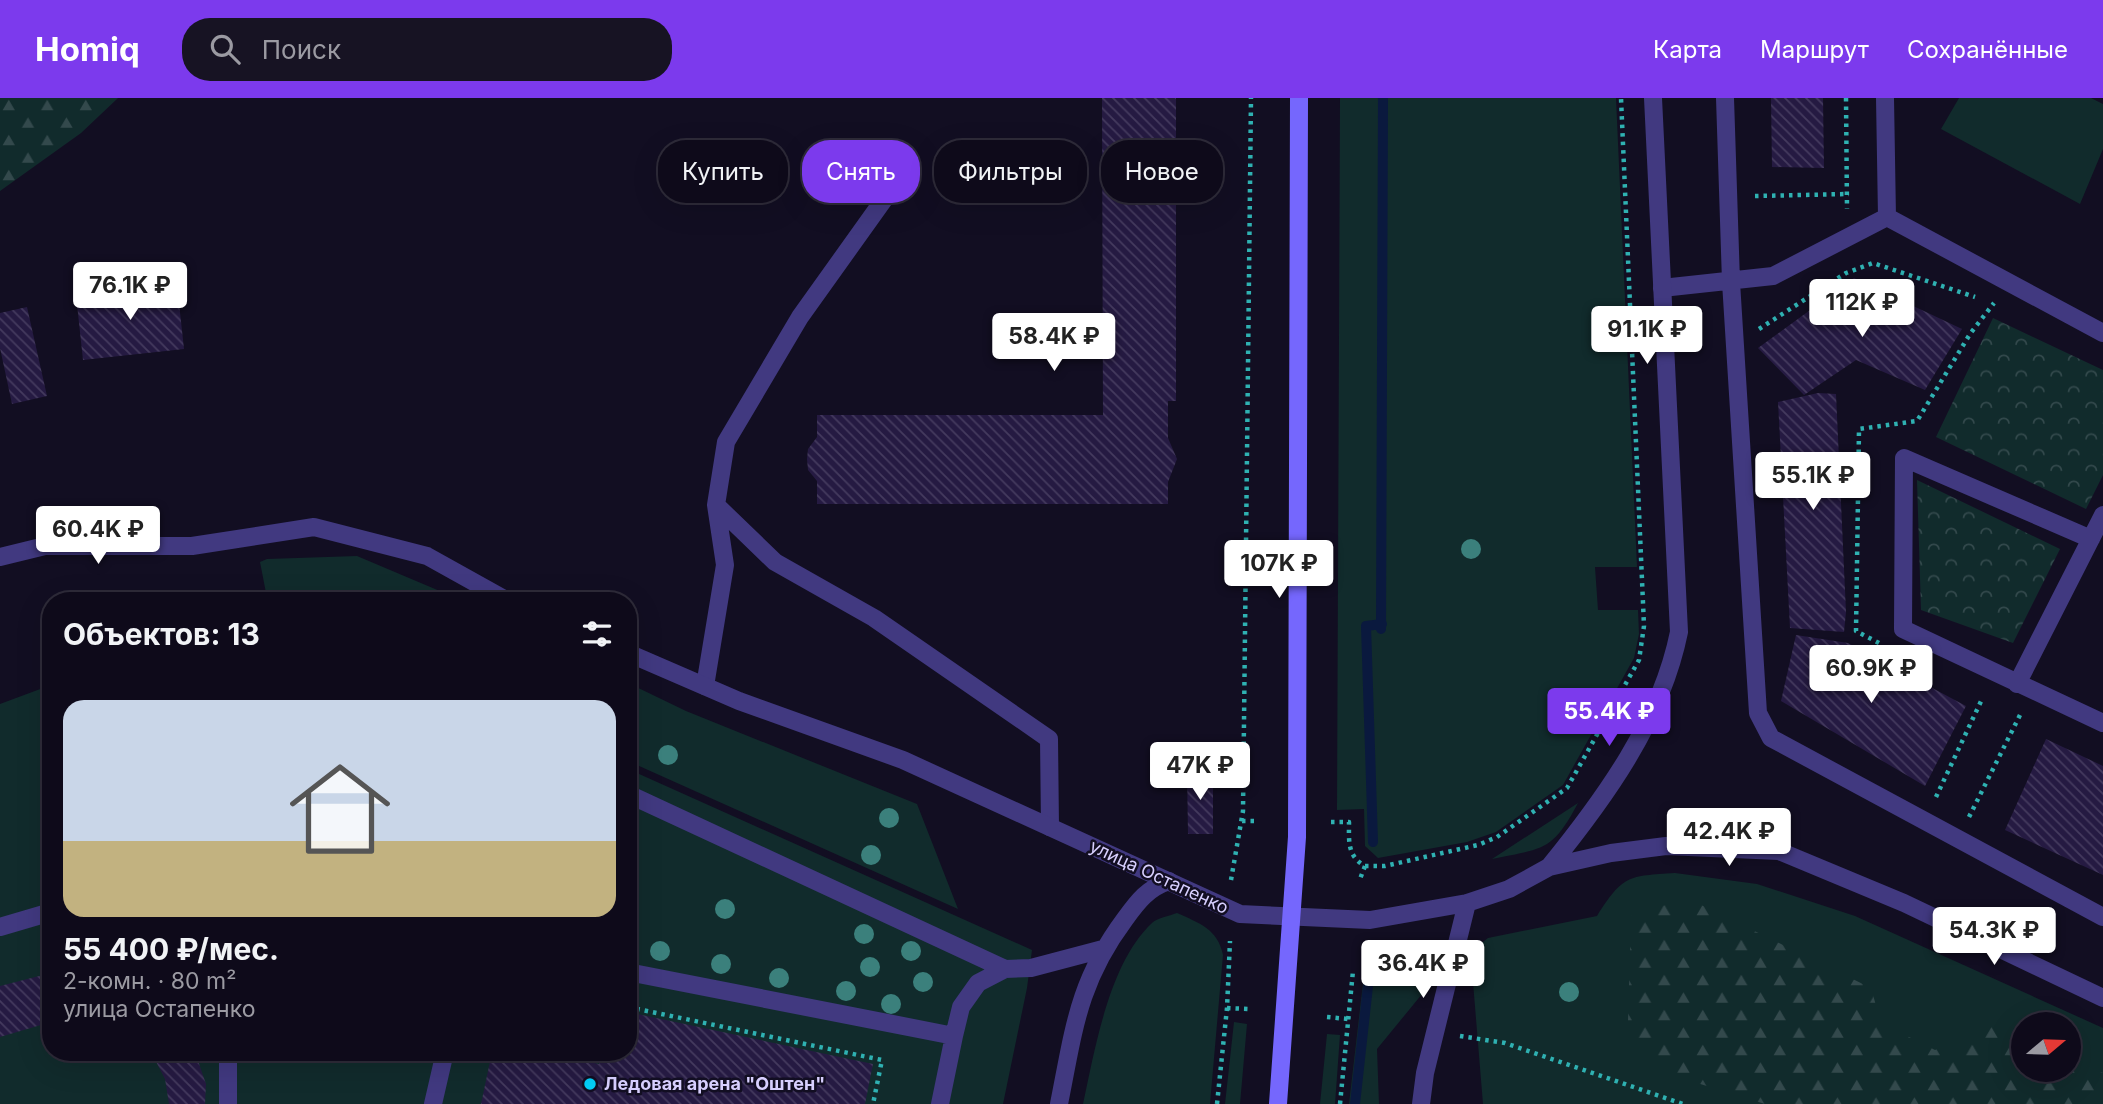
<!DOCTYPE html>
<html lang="ru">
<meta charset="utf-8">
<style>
:root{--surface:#0e0a1a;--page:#171323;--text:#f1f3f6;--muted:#9b9aa2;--line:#2e2b39;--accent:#7c3aed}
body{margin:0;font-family:Inter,sans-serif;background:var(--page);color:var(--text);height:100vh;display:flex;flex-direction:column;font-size:26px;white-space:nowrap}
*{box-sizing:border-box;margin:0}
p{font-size:23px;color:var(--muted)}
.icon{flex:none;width:38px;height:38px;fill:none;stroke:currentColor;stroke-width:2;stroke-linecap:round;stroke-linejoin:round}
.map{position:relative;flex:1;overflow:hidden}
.sheet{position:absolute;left:42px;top:494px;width:595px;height:469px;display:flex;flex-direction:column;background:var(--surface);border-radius:28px;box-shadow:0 7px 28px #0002,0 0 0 2px var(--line)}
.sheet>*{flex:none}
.banner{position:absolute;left:658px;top:42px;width:665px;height:63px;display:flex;gap:14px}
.needle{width:46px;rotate:71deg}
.tools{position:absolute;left:2011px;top:914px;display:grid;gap:14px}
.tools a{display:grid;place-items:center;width:70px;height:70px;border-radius:50%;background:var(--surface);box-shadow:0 7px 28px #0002,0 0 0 2px var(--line);font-size:35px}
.price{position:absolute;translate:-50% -60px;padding:0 16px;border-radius:7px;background:#fff;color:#222;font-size:23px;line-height:46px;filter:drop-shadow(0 2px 4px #0008)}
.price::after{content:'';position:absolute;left:50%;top:42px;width:21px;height:16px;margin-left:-10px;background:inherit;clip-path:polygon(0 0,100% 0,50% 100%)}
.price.on{background:var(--accent);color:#fff}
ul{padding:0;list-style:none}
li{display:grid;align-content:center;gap:14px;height:371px;padding:0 21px}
li span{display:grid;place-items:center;height:217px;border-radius:21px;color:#555}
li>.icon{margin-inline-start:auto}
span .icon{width:126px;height:126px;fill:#fffc;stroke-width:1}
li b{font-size:30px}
h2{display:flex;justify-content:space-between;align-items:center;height:84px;padding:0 21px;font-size:30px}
.pill{padding:0 24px;border-radius:28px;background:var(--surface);box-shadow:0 7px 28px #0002,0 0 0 2px var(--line);font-size:24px;line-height:63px}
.pill.on{background:var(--accent);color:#fff}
header{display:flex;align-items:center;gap:42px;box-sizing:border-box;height:98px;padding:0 35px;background:var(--accent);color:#fff}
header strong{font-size:33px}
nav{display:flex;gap:38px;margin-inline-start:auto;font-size:24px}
.search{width:490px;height:63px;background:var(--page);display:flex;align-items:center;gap:18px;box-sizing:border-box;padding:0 24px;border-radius:28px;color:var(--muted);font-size:26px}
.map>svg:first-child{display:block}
</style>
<header>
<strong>Homiq</strong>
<div class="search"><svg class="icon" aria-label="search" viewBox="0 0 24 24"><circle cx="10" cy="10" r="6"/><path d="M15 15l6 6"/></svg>Поиск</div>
<nav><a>Карта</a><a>Маршрут</a><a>Сохранённые</a></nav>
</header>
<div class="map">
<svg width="2103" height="1006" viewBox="0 0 2103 1006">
<defs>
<pattern id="forest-firs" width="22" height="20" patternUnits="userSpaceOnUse" patternTransform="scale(1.75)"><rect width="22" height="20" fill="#112b2c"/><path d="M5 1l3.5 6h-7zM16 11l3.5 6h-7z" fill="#33494c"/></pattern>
<pattern id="park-crowns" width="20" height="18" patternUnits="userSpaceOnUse" patternTransform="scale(1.75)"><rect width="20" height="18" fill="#112b2c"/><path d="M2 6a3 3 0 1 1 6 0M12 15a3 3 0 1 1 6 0" fill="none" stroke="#33494c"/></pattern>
<pattern id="building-back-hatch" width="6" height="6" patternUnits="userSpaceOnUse" patternTransform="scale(1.75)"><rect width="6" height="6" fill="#251a42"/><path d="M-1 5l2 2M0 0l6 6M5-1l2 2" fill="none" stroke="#443a5e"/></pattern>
</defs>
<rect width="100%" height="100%" fill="#120e22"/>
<!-- grass -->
<path fill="#112b2c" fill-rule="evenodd" d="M1340 0H1616L1637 469H1595L1598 512H1638L1639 536 1634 560 1563 687 1496 734 1467 744 1378 760 1365 748 1364 711 1337 712Z
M1959 0H2091L2103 6V51L2080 106 1941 31Z
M357 458 461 502 267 500 260 464 267 461Z
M628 585 686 613 917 706 958 811 628 663Z
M51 587V954H628V671L1032 852 1027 890 1003 1006H0V606Z
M1578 705C1552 754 1544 750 1492 761Z
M1675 775 1757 786 1855 818 2103 930V1006H1483L1472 872 1474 851 1488 840 1597 818C1623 777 1628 778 1675 775ZM2023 926H2068V971H2023Z
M1177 815C1199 825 1218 831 1223 857L1210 1006H1083C1095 951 1109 865 1152 825 1157 820 1169 818 1177 815Z
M1424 856 1435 865 1427 890 1377 951 1379 1006H1349L1365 868Z
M1234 924 1247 926 1240 1006H1225Z
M1327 936 1340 937 1335 1006H1320Z"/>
<!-- forest -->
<path fill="url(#forest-firs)" d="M0 0H118L81 35 0 93Z
M1687 800 1871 890 1881 925 1935 952 1995 927 2023 940V971H2068L2069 960 2103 975V1006H1765L1655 972 1628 924 1631 818Z"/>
<!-- park -->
<path fill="url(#park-crowns)" d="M1993 220 2103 272V377L2086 411 1936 339Z
M1917 382 2060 451 2013 545 1921 512Z"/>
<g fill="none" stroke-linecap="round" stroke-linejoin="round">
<!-- stream -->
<path stroke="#0a193e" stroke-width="10" d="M1381 531 1383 0
M1373 744 1366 528 1382 526
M1355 1006 1368 888"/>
</g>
<!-- building -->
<path fill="url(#building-back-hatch)" d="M1102 0H1176V303H1168V340L1177 361 1168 384V406H817V383L808 372 807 361 808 351 817 339V317H1103Z
M1771 0H1823L1824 70 1772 69Z
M1854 180 1962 231 1925 292 1856 262 1804 297 1758 250Z
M177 187 184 251 83 262 76 197Z
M27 209 47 298 12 306 0 250V215Z
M1818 295 1836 296 1846 514 1844 534 1790 530 1778 304Z
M1796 537 1848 545 1966 608 1925 688 1781 603Z
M2046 641 2103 668V777L2005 732Z
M1187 672H1213V736H1188Z
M51 875V924L0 939V888Z
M628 914 873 966 865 1006H481L492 954H543L599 966 602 954H628Z
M151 954H195L206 986 205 1006H169L165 981Z"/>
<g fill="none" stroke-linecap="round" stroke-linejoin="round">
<!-- path -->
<path stroke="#2fb1b2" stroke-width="4.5" stroke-dasharray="3.5 5" stroke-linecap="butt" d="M1846 0 1847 111
M1755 98 1849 96
M1759 231 1846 175 1873 165 1975 199
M1879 545 1856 533 1859 331 1917 323 1970 236 1994 205
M1936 699 1983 599
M1969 719 2021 615
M1242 723H1257
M1331 724H1349C1349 743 1347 758 1365 768L1360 781
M1365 768H1385L1478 747 1497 739 1567 690 1639 562 1644 528 1621 0
M1231 782 1243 713 1251 0
M628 909 882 962 873 1006
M1227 910 1249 911
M1327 919 1348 921
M1460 938 1505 945 1683 1006
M595 956V954
M1217 1006 1227 910 1230 843
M1340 1006 1353 873"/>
<!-- lane -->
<path stroke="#413980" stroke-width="18" d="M1725 0 1731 184 1758 615 1771 640 2103 819
M1887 119 2103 235
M1662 190 1773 178 1887 119 1885 0
M716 407 775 464 874 520 1049 641 1050 729
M2091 441 1904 360 1903 531 2103 625
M2017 586 2103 417
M705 588 725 467 716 407 726 344 800 219 910 65
M628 696 1005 871
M0 829 51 814
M628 874 954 938 961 909 978 885 1005 871 1031 870 1103 851
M228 1006V954
M433 1006 445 954
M940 1006 954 938
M1059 1006C1074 931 1078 884 1125 821 1138 803 1148 790 1169 783"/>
<!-- street -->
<path stroke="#413980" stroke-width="18" d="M0 459 45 448H192L314 429 427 458 506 502
M628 555 739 603 903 662 1240 816 1370 822 1467 805 1509 791 1549 769 1611 755 1666 748 1779 753 1904 805 2103 900
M1549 769C1605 700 1661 623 1679 534L1653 0
M1421 1006 1425 975 1467 805"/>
<!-- secondary -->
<path stroke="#7567fd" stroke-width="18" d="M1278 1006 1297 739 1299 0"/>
</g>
<!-- trees -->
<g fill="#3b807c">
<circle cx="1471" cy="451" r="10"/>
<circle cx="668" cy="657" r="10"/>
<circle cx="889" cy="720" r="10"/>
<circle cx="871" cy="757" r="10"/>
<circle cx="725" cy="811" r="10"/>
<circle cx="864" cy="836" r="10"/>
<circle cx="660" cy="853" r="10"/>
<circle cx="911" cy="853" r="10"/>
<circle cx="721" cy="866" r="10"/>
<circle cx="870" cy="869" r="10"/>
<circle cx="779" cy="880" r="10"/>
<circle cx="923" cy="884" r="10"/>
<circle cx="846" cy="893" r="10"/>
<circle cx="1569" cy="894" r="10"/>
<circle cx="891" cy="906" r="10"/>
</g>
<!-- markers -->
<circle fill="#03cef7" stroke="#120e22" stroke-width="2.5" cx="590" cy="986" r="7"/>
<g text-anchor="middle" stroke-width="5" stroke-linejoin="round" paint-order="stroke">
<!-- street labels -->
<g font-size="18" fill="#d7cffe" stroke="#120e22">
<text transform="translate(1159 779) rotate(25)" y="6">улица Остапенко</text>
</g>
<!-- poi labels -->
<g font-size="18" font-weight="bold" fill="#d7cffe" stroke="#120e22" text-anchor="start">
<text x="604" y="992">Ледовая арена "Оштен"</text>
</g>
</g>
</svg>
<div class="tools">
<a><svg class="needle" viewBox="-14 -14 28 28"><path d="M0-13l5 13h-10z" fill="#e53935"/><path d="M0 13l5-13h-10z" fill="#9b9aa2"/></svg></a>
</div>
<b class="price" style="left:130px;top:224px">76.1K ₽</b>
<b class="price" style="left:1862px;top:241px">112K ₽</b>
<b class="price" style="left:1647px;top:268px">91.1K ₽</b>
<b class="price" style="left:1054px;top:275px">58.4K ₽</b>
<b class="price" style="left:1813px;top:414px">55.1K ₽</b>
<b class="price" style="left:98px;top:468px">60.4K ₽</b>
<b class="price" style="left:1279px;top:502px">107K ₽</b>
<b class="price" style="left:1871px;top:607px">60.9K ₽</b>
<b class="price on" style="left:1609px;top:650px">55.4K ₽</b>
<b class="price" style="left:1200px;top:704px">47K ₽</b>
<b class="price" style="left:1729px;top:770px">42.4K ₽</b>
<b class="price" style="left:1994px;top:869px">54.3K ₽</b>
<b class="price" style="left:1423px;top:902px">36.4K ₽</b>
<div class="banner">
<a class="pill">Купить</a>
<a class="pill on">Снять</a>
<a class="pill">Фильтры</a>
<a class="pill">Новое</a>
</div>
<section class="sheet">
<h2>Объектов: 13<svg class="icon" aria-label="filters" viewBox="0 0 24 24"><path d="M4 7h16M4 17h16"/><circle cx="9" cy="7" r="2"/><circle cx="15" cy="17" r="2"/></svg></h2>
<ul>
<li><span style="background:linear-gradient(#c9d6e8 65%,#c2b280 0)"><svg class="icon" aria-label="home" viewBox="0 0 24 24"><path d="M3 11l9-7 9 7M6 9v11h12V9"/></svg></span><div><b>55 400 ₽/мес.</b><p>2-комн. · 80 m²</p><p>улица Остапенко</p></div></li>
</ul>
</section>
</div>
